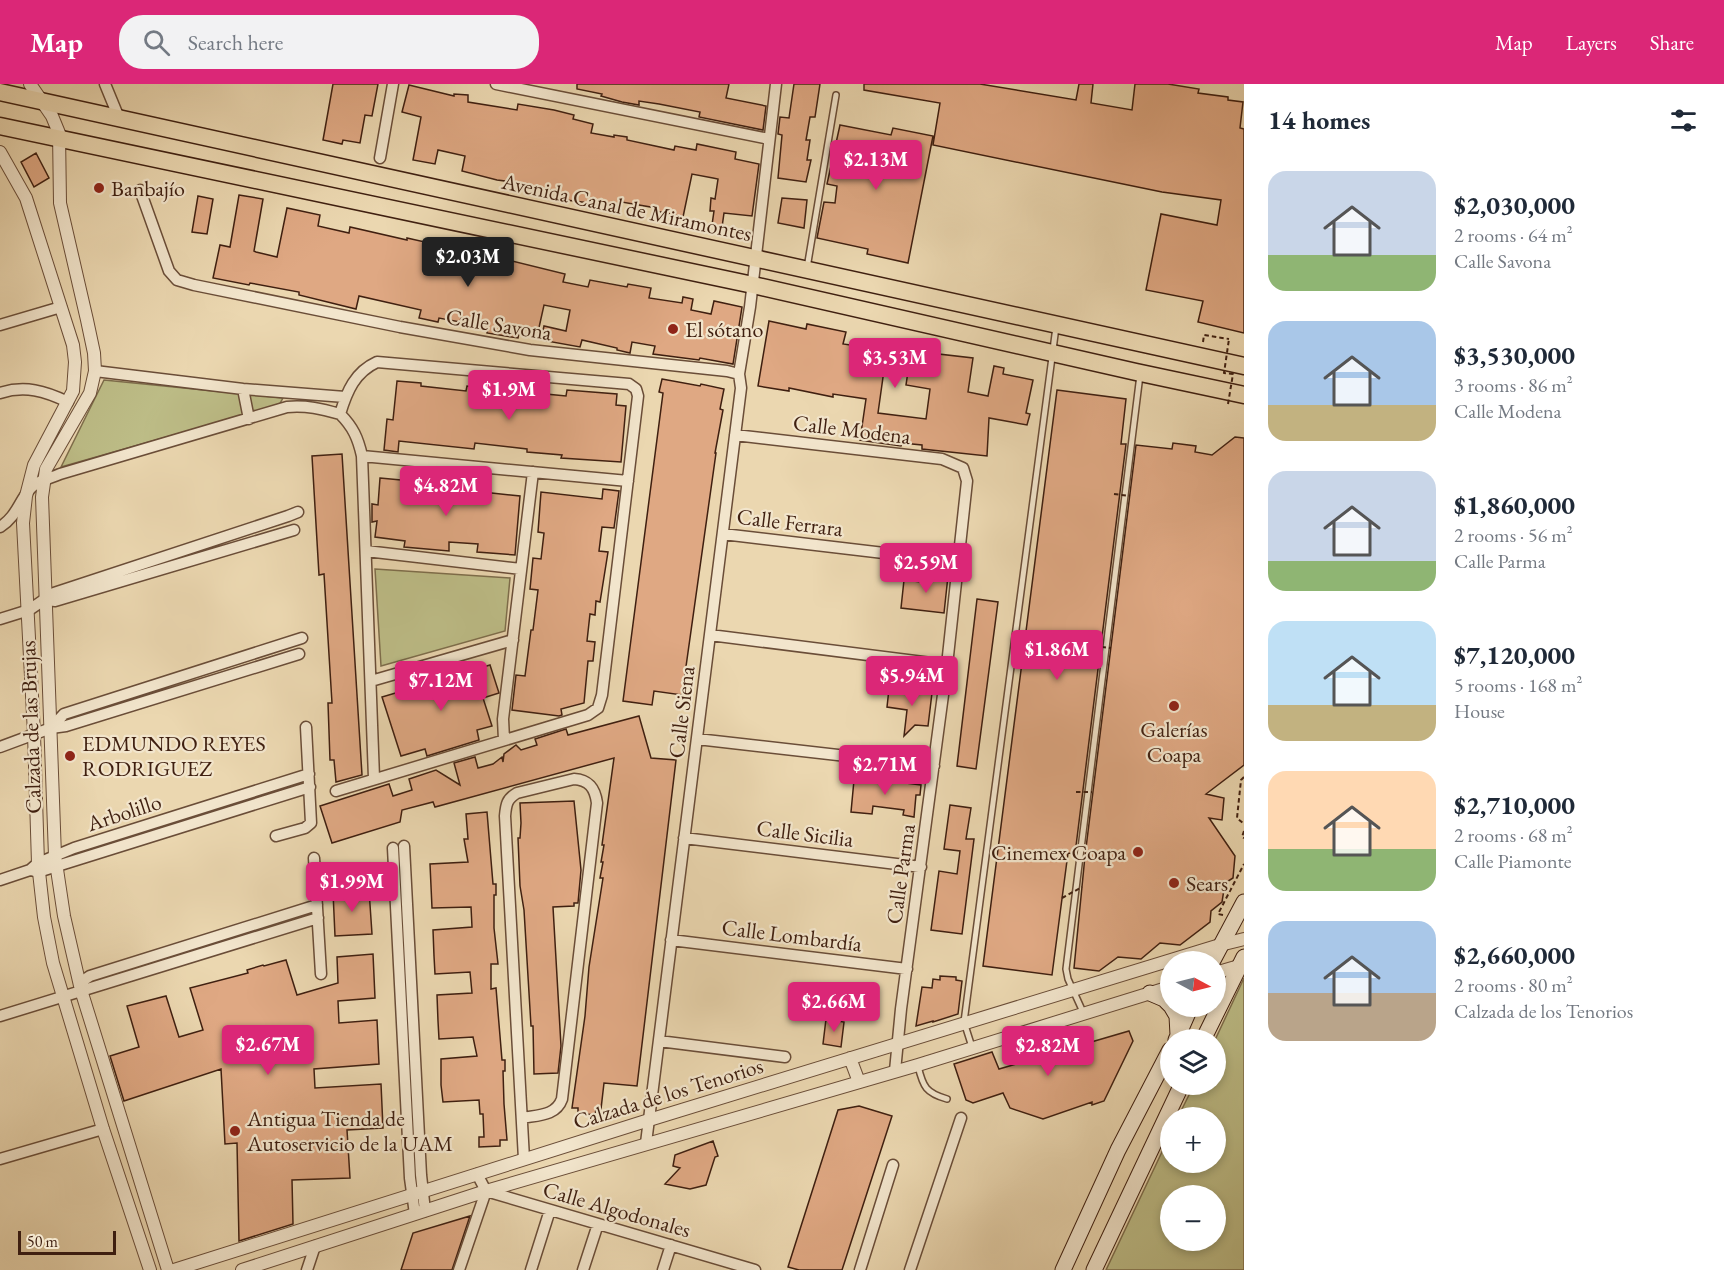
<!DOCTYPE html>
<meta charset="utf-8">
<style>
:root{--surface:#fff;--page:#f2f2f3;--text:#1f2937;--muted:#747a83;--accent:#db2777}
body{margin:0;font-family:"EB Garamond",serif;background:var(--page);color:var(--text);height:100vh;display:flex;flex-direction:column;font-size:22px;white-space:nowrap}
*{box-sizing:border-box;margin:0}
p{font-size:20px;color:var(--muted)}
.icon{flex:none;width:33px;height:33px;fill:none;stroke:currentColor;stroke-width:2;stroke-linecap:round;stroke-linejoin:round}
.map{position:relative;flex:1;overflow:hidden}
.drawer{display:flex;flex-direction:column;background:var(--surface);width:480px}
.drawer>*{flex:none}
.needle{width:39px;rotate:97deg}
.buttons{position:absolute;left:1160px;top:867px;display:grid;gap:12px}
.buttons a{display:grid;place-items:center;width:66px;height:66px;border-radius:50%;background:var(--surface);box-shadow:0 3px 9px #0003;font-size:30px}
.scale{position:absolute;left:18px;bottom:15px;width:98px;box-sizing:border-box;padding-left:6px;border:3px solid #3f1f10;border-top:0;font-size:16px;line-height:21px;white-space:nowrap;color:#3f1f10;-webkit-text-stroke:4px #f2e5cc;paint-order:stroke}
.price{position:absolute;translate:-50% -51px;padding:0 14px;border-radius:6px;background:var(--accent);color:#fff;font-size:20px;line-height:39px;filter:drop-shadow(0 2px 3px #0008)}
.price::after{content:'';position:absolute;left:50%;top:36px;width:18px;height:14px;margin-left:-9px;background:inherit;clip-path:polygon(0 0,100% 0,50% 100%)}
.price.selected{background:#222;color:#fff}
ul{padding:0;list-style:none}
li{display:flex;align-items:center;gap:18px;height:150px;padding:0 24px}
li span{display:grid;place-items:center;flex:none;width:168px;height:120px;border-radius:18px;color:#555}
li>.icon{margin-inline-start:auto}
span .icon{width:72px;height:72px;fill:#fffc;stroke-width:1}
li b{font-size:26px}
h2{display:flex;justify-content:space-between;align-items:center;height:72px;padding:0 24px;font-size:26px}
header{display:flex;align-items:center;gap:36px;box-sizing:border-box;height:84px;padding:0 30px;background:var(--accent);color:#fff}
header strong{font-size:28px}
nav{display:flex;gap:33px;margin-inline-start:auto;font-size:21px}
.search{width:420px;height:54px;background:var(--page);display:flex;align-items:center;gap:15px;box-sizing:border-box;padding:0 21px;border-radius:24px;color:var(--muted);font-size:22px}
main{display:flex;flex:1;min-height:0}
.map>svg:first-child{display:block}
</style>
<header>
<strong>Map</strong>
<div class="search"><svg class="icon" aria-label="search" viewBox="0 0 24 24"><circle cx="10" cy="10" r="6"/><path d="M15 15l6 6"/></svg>Search here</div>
<nav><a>Map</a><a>Layers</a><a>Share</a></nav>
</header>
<main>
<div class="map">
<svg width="1244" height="1186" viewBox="0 0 1244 1186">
<rect width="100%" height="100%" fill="#ebd7b0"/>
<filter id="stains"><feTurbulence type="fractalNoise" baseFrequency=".00333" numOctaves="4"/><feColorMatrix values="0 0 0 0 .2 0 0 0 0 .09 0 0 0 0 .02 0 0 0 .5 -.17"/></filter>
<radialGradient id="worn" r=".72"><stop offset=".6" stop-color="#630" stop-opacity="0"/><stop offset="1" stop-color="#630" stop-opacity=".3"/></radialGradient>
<!-- green -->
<path fill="#bdbd87" stroke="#7e6e4c" stroke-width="1.5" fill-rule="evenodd" d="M104 296 283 314 279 321 61 383Z
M375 485 510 494 505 547 381 582Z
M1244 894V1186H1106L1170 1051V1078H1215V1034L1178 1033 1194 1001 1215 1000V956ZM1170 1112H1215V1156H1170Z"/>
<!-- building -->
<path fill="#dfa883" stroke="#3f1f10" stroke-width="1.5" d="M333 0H378L372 32 365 31 360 59 343 56 342 60 323 56Z
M577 0H729L726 14 766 22 763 46 699 33 700 28 659 20 639 17V21L622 18 601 12 602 10 577 5Z
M794 0H820L815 33H810L806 56H810L807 76H811L806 98 778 94 782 51 778 50 780 33 789 34Z
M864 0H980L1076 16 1079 0H1093L1091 19 1132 26 1135 0H1168L1199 5 1198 9 1228 13V16L1243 18 1240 44 1244 45V249L1198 238 1203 217 1146 206 1161 130 1217 141 1221 116 1162 108 933 61 940 19 864 6Z
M409 1 454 12V10L468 11V18L517 26 518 20 554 26 574 31 573 35 593 40 591 49 614 53V51L627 53V56L674 66 675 62 696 66 697 60 736 68 735 75 759 80 752 132 724 129 722 143 712 141 714 127H710L711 114 715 115 718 95 713 94 692 90 683 133 656 127V124L622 118 621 121 598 118V120L558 115 560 107 536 104V107L521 104V99L497 96 462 87 465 72 438 66 435 80 413 76 421 33 402 28Z
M840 41 891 51 893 44 933 52 908 179 867 170 868 165 817 154 824 118 835 119 837 102 827 100Z
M36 69 49 94 34 103 21 78Z
M239 111 263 115 254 167 256 168 277 173 287 124 320 131 318 142 349 149 350 143 407 156V154L425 158V159L447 164 446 171 476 177 478 165 488 167 486 175 507 180 508 176 565 190 563 198 588 203 590 196 627 203 628 200 651 204 649 214 682 219 683 213 693 215 691 226 711 230 714 217 742 223 733 280 700 274 699 276 653 270 655 262 632 258 630 269 617 266V264L582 256 580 263 541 256 544 242 566 247 570 226 544 221 538 248 520 244 518 254 487 249 488 244 480 243 481 238 461 234 460 238 439 234 438 238 419 234 421 226 359 212 356 225 299 211V208L250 199 249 201 213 194 220 161 230 163Z
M198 112 213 115 207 150 192 148Z
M782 114 807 116 804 144 778 139Z
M769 237 806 245 807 240 846 248 843 260 877 265 874 284 884 286 878 329 926 335 930 305 906 301 911 268 927 270V265L940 267 939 270 973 274 968 308 988 312 994 282 1004 284 1003 290 1033 296 1026 329 1030 330 1027 341 989 334 987 372 922 365V361L902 359 901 362 860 356 866 315 833 310V313L789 304V307L758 302Z
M662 295 700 302 701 300 724 305 720 325 723 326 715 369H716L682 611 654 607 652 621 623 617 663 309 659 308Z
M397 297 421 299V302L466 307 467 302 533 309 534 300 547 301 546 310 566 312 567 306 617 310 616 321 626 322 621 378 561 374 562 371 527 368V365L475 359 474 365 399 357 398 368 384 366 387 335 393 336Z
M1057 306 1126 315 1121 360H1126L1075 770 1068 769 1052 891 983 882Z
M1235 353 1244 354V681L1206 710 1224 714 1222 736 1209 734 1235 772 1233 794 1225 799 1222 818 1211 827 1210 838 1180 861 1160 859 1141 875 1118 873 1099 887 1074 884 1085 772 1136 361 1172 365 1173 359 1196 362 1195 368 1212 371Z
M342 370 362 691 336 698 334 676H330L328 619H332L324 490 319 491 312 372Z
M380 394 464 402V406L520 412 515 471 477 468 478 460 449 458V467L404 463 405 457 375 453 377 437 372 438V420L378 421Z
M603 405 619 407 614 444 602 443 599 467 608 468 600 518 596 517 595 531 590 530 587 557 595 558 593 577H588L584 619 561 625 562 631 559 632 512 626 516 591 525 592 531 546H533L538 506 530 505 533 474 541 475 544 449 538 448 541 408 602 415Z
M922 489 948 492 944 529 901 524 904 496 921 498Z
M977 515 998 518 976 685 957 682Z
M490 581 499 609 483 614 492 642 477 646 479 656 427 672 425 665 401 672 382 613 399 608 396 599 411 594 414 604Z
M889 605 932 609 928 642 915 641 904 652 907 626 887 623Z
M639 632 651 674 676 676 637 1002 604 999 601 1025H596L595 1031 578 1029V1024H572L585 932 589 883 603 794H600L603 778H601L604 761H602L614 674 435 723 433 718 402 726 400 738 332 759 320 722 389 700 393 712 412 706 409 695 436 686 460 701 454 679 475 673 478 684 493 680 502 673 503 678 504 670 516 661 521 666 537 661 535 655 566 645 568 651Z
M875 695 921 701 920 711H916L914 733 903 731 904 726 873 722 872 730 851 728 854 696 874 698Z
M574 717 581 786 578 819H574V822L553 823 561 962 558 989 534 990 533 942H531L524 826 520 802 518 754H520L521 739 520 719Z
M950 721 971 724 966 755H974L962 850 931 846 939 787 957 790 960 767 944 765Z
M487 728 493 800H496V811H494V844L498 880H491V905L496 904 502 976H505V987H503L504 1020 507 1056H500V1062L479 1063V1053H484L483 1030H480L479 1016 443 1018 441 1001V975L477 972 473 953 439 955 438 937 437 911 472 909 470 888 435 890 434 872 433 846 472 843 471 823 432 824 430 780 468 778 464 755H468L466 730Z
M369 806 372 850 335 852 333 808Z
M373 870 375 914 338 917 339 939 377 936 379 980 314 985 315 1004 381 1000 383 1044 347 1046 350 1094 292 1096 293 1140 239 1157 237 1059 225 1060 221 985 124 1017 110 972 139 963 127 922 166 912 179 953 203 946 190 904 248 889 247 886 263 881 264 882 286 876 297 911 338 899 337 873Z
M940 892 956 893V896L962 897 958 930 933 938V937L916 942 922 903 932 904 933 895 940 896Z
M826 935 844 938 841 963 823 960Z
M1129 947 1133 957 1104 1017 1092 1021V1018L1043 1035 1010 1024 1003 1009 973 1019 966 1016 954 980 992 968 999 985Z
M859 1022 892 1032 842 1186H799L788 1183 838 1026Z
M713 1057 718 1072 715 1073 706 1101 690 1105 665 1100 680 1084 673 1082 675 1071Z
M470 1132 452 1186H401L413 1149Z"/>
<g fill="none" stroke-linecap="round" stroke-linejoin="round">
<defs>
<path id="service" d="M807 184 836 11
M1083 928 1068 895 1066 885 1140 291
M972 963 964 938 1056 243
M918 982C923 1003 926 1009 947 1015"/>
<path id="minor" d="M105 0 119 34
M496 0 769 55
M380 74 393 0
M140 106 169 187 177 196 194 201 400 243 530 266 727 287 739 290
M0 241 61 223
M95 287 243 305 345 313
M243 305 249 335
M0 309C25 301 45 307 68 318
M735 351 942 375 963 384 967 397 947 581 901 925 895 987
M362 372 628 397
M0 443C17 432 18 419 30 405 38 396 49 395 60 390L287 323C306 321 322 325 340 330
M723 450 960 478
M366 467 521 485
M46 516 55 517 294 446
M0 535 29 526 54 509 288 432 298 428
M710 551 947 581
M371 597 513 556
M51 644 64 630 302 554
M697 655 934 682
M504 656 503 635 533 388
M0 663 51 644 66 642 299 570
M336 707 588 631 598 624 602 611 638 312 636 305 629 300 377 278C355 288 347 307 340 330 353 343 358 354 362 372L374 694
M276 752 305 744 311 739 306 643
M684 754 921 783
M404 762 421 1091 425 1127
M393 764 410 1094 415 1130
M314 774 321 890
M31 786 38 788 310 703
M0 796 30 786 38 779 74 764 309 690
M671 856 907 885
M81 906 84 896 90 892 317 821
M0 932 318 834
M659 957 785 973
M522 1034C538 1031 556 1032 562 1015L597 719C595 704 589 696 574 695L517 709C507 715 506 720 505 732L524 1075
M646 1059 741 304 739 290 750 223 776 0
M0 1075 103 1045
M477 1090 486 1107 755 1186
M307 1186 315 1162
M459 1186 486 1107
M531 1186 550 1126
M583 1186 598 1140
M663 1186 671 1161
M860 1186 893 1081
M910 1186 961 1034"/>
<path id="tertiary" d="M30 0 52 32 59 49 60 119 87 236 94 269 95 287 90 309 46 385 42 413 55 772 64 832 81 906 168 1186
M0 68 26 114 73 261 75 278 73 307 34 381 26 412 23 439 34 650 38 779 44 833 53 879 103 1045 150 1186
M1215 889 1239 882
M850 974 859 998
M174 1186 649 1036 1220 861 1244 855
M242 1186 486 1107 918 981 1170 903"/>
<path id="secondary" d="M1212 878 1244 818
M1150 909 1164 915 1170 921
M1171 922 1177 932 1178 951
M1176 956 1191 922
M1203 956 1244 873
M1063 1186 1118 1066 1170 966
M1094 1186 1182 1000"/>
<path id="primary" d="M0 8 1244 282
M0 42 753 201 1136 288 1244 311"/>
</defs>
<!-- service casing -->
<use href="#service" stroke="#6a4d38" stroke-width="8"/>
<!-- minor casing -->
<use href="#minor" stroke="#6a4d38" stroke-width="13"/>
<!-- tertiary casing -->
<use href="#tertiary" stroke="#6a4d38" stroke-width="14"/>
<!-- secondary casing -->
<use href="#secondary" stroke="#3f1f10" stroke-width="17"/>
<!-- primary casing -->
<use href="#primary" stroke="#3f1f10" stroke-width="19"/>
<!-- path -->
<path stroke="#3f1f10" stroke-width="2" stroke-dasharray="4.5 3" stroke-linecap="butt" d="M1203 258 1204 251 1229 255
M1244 693 1241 696 1237 734 1244 740
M1244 747 1242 753 1244 754
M1223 831 1218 830 1244 780"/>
<!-- service -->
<use href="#service" stroke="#f2e5cc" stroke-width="5"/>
<!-- minor -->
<use href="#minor" stroke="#f2e5cc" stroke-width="10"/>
<!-- tertiary -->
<use href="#tertiary" stroke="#f2e5cc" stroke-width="12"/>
<!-- secondary -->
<use href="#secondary" stroke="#f2e5cc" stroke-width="15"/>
<!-- primary -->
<use href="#primary" stroke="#ebd7b0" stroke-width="16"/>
<!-- path-bridge -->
<path stroke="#3f1f10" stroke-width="2" stroke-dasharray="4.5 3" stroke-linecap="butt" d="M1228 320 1233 290 1224 289 1229 255
M1114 410 1130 412
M1094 562 1111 564
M1076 708H1092
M1062 814 1082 803"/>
</g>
<!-- markers -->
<g fill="#8f2418" stroke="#f2e5cc" stroke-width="2">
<circle cx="99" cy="104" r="6"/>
<circle cx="673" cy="245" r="6"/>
<circle cx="1174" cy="622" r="6"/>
<circle cx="70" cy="672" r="6"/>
<circle cx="1138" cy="768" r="6"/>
<circle cx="1174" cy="799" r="6"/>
<circle cx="235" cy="1047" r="6"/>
</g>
<g text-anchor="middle" stroke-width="4.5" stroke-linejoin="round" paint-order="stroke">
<!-- poi labels -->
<g font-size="22" fill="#3f1f10" stroke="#f2e5cc" text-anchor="start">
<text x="111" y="112">Banbajío</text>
<text x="685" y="253">El sótano</text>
<text x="1174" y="653" text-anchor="middle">Galerías<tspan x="1174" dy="25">Coapa</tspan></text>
<text x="82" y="667">EDMUNDO REYES<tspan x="82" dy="25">RODRIGUEZ</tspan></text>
<text x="1126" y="776" text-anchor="end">Cinemex Coapa</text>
<text x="1186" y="807">Sears</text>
<text x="247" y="1042">Antigua Tienda de<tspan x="247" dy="25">Autoservicio de la UAM</tspan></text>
</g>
<!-- street labels -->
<g font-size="22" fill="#3f1f10" stroke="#f2e5cc">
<text transform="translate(627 123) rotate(12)" y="8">Avenida Canal de Miramontes</text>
<text transform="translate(499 240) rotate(9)" y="8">Calle Savona</text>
<text transform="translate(852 345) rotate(7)" y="8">Calle Modena</text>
<text transform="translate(790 438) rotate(7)" y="8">Calle Ferrara</text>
<text transform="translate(681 628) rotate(-83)" y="8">Calle Siena</text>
<text transform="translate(30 643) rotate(-92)" y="8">Calzada de las Brujas</text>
<text transform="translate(124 728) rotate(-18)" y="8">Arbolillo</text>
<text transform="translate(805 749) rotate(7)" y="8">Calle Sicilia</text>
<text transform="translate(900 790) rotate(-82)" y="8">Calle Parma</text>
<text transform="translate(792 851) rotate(7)" y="8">Calle Lombardía</text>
<text transform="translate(668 1009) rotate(-17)" y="8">Calzada de los Tenorios</text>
<text transform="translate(617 1125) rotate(16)" y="8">Calle Algodonales</text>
</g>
</g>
<rect width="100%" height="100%" filter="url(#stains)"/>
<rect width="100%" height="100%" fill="url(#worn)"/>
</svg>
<div class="buttons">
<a><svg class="needle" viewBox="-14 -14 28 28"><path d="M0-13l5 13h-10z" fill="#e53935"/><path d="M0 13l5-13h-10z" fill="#747a83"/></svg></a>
<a><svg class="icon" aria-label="layers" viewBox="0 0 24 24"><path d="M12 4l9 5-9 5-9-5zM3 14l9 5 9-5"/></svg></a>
<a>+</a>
<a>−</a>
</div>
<div class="scale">50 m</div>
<b class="price" style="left:876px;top:107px">$2.13M</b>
<b class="price selected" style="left:468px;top:204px">$2.03M</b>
<b class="price" style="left:895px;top:305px">$3.53M</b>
<b class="price" style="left:509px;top:337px">$1.9M</b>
<b class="price" style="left:446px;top:433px">$4.82M</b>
<b class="price" style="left:926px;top:510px">$2.59M</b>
<b class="price" style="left:1057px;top:597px">$1.86M</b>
<b class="price" style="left:912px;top:623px">$5.94M</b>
<b class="price" style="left:441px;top:628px">$7.12M</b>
<b class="price" style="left:885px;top:712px">$2.71M</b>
<b class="price" style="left:352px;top:829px">$1.99M</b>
<b class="price" style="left:834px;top:949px">$2.66M</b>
<b class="price" style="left:268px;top:992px">$2.67M</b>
<b class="price" style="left:1048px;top:993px">$2.82M</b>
</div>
<section class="drawer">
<h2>14 homes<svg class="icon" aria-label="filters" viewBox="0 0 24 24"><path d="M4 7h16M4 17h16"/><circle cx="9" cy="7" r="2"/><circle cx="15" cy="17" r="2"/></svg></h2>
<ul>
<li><span style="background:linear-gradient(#c9d6e8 70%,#8fb573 0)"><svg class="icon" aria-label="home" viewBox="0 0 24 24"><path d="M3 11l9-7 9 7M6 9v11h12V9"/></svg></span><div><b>$2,030,000</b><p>2 rooms · 64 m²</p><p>Calle Savona</p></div></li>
<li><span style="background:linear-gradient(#a9c7e8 70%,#c2b280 0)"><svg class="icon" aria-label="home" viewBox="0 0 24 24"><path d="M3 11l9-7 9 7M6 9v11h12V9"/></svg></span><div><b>$3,530,000</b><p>3 rooms · 86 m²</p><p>Calle Modena</p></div></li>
<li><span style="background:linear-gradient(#c9d6e8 75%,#8fb573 0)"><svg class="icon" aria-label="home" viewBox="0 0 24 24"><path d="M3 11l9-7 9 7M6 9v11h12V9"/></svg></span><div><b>$1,860,000</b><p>2 rooms · 56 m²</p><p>Calle Parma</p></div></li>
<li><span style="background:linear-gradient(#bfe0f5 70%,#c2b280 0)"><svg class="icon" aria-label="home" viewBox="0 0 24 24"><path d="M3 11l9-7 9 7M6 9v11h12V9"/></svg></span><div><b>$7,120,000</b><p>5 rooms · 168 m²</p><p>House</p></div></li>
<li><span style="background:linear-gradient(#ffd9b3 65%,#8fb573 0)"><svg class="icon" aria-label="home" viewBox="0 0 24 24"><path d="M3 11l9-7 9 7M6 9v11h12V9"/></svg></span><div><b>$2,710,000</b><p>2 rooms · 68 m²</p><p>Calle Piamonte</p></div></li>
<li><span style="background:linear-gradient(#a9c7e8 60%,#b9a48a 0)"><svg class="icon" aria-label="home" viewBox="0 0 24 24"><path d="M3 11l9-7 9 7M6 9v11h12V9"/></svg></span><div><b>$2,660,000</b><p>2 rooms · 80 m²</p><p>Calzada de los Tenorios</p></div></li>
</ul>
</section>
</main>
